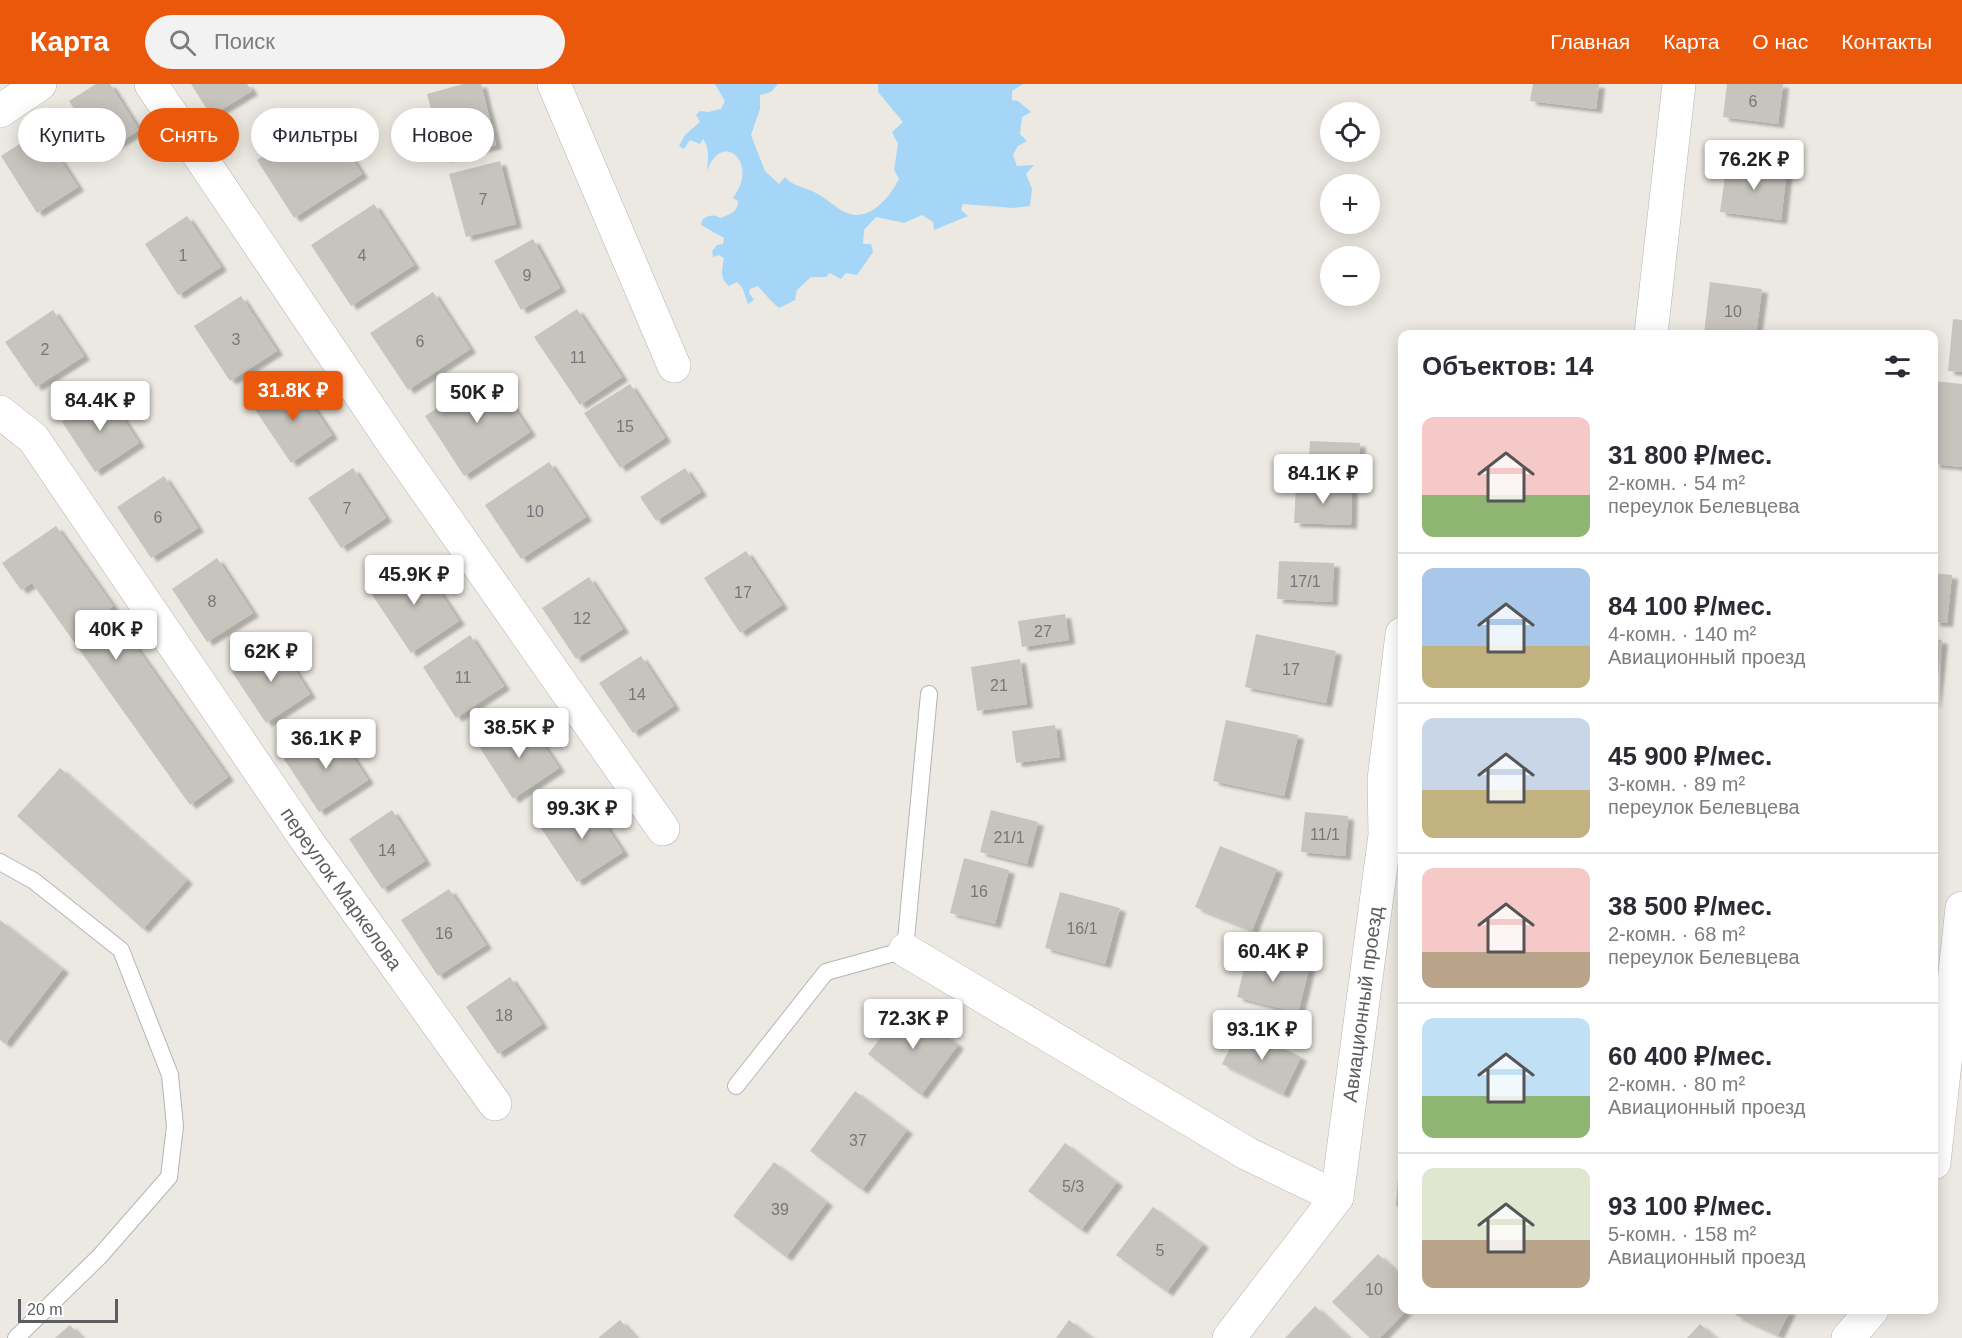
<!DOCTYPE html>
<html lang="ru">
<meta charset="utf-8">
<style>
:root{--surface:#fff;--page:#f2f2f3;--text:#2b2b33;--muted:#7c7c81;--line:#e1e1e2;--accent:#ea580c}
body{margin:0;font-family:Helvetica,sans-serif;background:var(--page);color:var(--text);height:100vh;display:flex;flex-direction:column;font-size:22px;white-space:nowrap}
*{box-sizing:border-box;margin:0}
p{font-size:20px;color:var(--muted)}
.icon{flex:none;width:33px;height:33px;fill:none;stroke:currentColor;stroke-width:2;stroke-linecap:round;stroke-linejoin:round}
.map{position:relative;flex:1;overflow:hidden}
.side{position:absolute;left:1398px;top:246px;width:540px;height:984px;display:flex;flex-direction:column;background:var(--surface);border-radius:12px;box-shadow:0 3px 15px #0003}
.side>*{flex:none}
.top-card{position:absolute;left:18px;top:24px;width:570px;height:54px;display:flex;gap:12px}
.controls{position:absolute;left:1320px;top:18px;display:grid;gap:12px}
.controls a{display:grid;place-items:center;width:60px;height:60px;border-radius:50%;background:var(--surface);box-shadow:0 3px 15px #0003;font-size:30px}
.scale{position:absolute;left:18px;bottom:15px;width:100px;box-sizing:border-box;padding-left:6px;border:3px solid #5a5e61;border-top:0;font-size:16px;line-height:21px;white-space:nowrap;color:#5a5e61;-webkit-text-stroke:4px #fff;paint-order:stroke}
.price{position:absolute;translate:-50% -51px;padding:0 14px;border-radius:6px;background:#fff;color:#222;font-size:20px;line-height:39px;filter:drop-shadow(0 2px 3px #0008)}
.price::after{content:'';position:absolute;left:50%;top:36px;width:18px;height:14px;margin-left:-9px;background:inherit;clip-path:polygon(0 0,100% 0,50% 100%)}
.price.current{background:var(--accent);color:#fff}
ul{padding:0;list-style:none}
li{display:flex;align-items:center;gap:18px;height:150px;padding:0 24px}
li+li{border-top:2px solid var(--line)}
li span{display:grid;place-items:center;flex:none;width:168px;height:120px;border-radius:12px;color:#555}
li>.icon{margin-inline-start:auto}
span .icon{width:72px;height:72px;fill:#fffc;stroke-width:1}
li b{font-size:26px}
h2{display:flex;justify-content:space-between;align-items:center;height:72px;padding:0 24px;font-size:26px}
.chip{padding:0 21px;border-radius:27px;background:var(--surface);box-shadow:0 3px 15px #0003;font-size:21px;line-height:54px}
.chip.current{background:var(--accent);color:#fff}
header{display:flex;align-items:center;gap:36px;box-sizing:border-box;height:84px;padding:0 30px;background:var(--accent);color:#fff}
header strong{font-size:28px}
nav{display:flex;gap:33px;margin-inline-start:auto;font-size:21px}
.search{width:420px;height:54px;background:var(--page);display:flex;align-items:center;gap:15px;box-sizing:border-box;padding:0 21px;border-radius:33px;color:var(--muted);font-size:22px}
.map>svg:first-child{display:block}
</style>
<header>
<strong>Карта</strong>
<div class="search"><svg class="icon" aria-label="search" viewBox="0 0 24 24"><circle cx="10" cy="10" r="6"/><path d="M15 15l6 6"/></svg>Поиск</div>
<nav><a>Главная</a><a>Карта</a><a>О нас</a><a>Контакты</a></nav>
</header>
<div class="map">
<svg width="1962" height="1254" viewBox="0 0 1962 1254">
<defs>
<filter id="shadow"><feDropShadow dx="6" dy="4" stdDeviation="1.5" flood-color="#0004"/></filter>
</defs>
<rect width="100%" height="100%" fill="#ece9e2"/>
<!-- water -->
<path fill="#a6d6f7" d="M715 0H778L771 8 760 11V25L751 51 765 87 779 100 785 93C794 103 802 102 814 108 825 113 834 123 845 128 868 140 890 113 899 95L894 86 898 60 892 48 903 38 878 8V0H1023L1012 7V16L1018 17 1031 28 1022 33 1020 50 1027 57 1018 62 1013 71 1017 82 1034 81 1026 90 1032 105 1030 122 1013 124 963 120 961 126 968 132 934 146 933 138 922 131 904 139 876 133 864 146 863 160H871L873 168 857 191 846 189 841 195 830 189 826 193H811L797 206 795 216 779 224 771 217 758 202 750 205 749 209 754 216 748 220 742 203 737 198 729 202C719 193 722 186 724 174L719 171 713 173 712 167 717 161 723 160 724 154 701 141 702 136C709 131 713 130 721 134 730 130 738 128 738 117L733 114C760 79 722 45 707 87 708 75 710 64 703 55L700 60 690 56 684 65 679 62 685 51 700 38 696 31 700 27 708 28 721 25 725 17Z"/>
<!-- building -->
<path fill="#c7c4be" filter="url(#shadow)" d="M96 0H110L139 46 103 69 69 17Z
M191 0H247L252 7 211 32Z
M463 0H481L496 61 444 74 427 10Z
M1533 0H1599L1596 25 1530 17Z
M1727 0H1783L1778 40 1723 33Z
M325 32 362 90 294 134 257 76Z
M41 46 78 103 37 129 1 72Z
M500 77 516 140 466 153 449 90Z
M1727 78 1787 86 1781 136 1720 128Z
M374 120 414 181 351 222 311 161Z
M187 132 221 183 178 211 145 160Z
M533 155 560 204 521 226 494 177Z
M1710 198 1762 205 1756 250H1704Z
M433 208 470 265 408 306 370 249Z
M241 212 277 267 230 297 194 242Z
M577 225 622 293 580 321 534 253Z
M53 226 84 272 36 303 5 258Z
M1953 235 1962 236V288L1948 287Z
M491 289 530 348 464 392 425 332Z
M296 297 332 351 291 379 254 324Z
M1934 297 1962 300V383L1934 380Z
M630 300 665 354 620 384 584 329Z
M106 309 139 359 95 388 62 338Z
M1310 357 1360 359 1358 394 1308 392Z
M549 378 586 433 521 475 485 421Z
M353 384 386 434 341 464 308 414Z
M685 384 701 408 656 437 640 413Z
M164 392 198 444 151 474 117 423Z
M1296 401 1352 403 1351 441 1294 439Z
M56 442 113 522 109 525 228 693 190 721 32 499 21 506 2 479Z
M746 467 782 521 740 549 704 494Z
M217 474 253 529 207 558 172 505Z
M417 474 459 537 411 569 369 506Z
M1279 477 1334 479 1332 518 1277 515Z
M1934 489 1952 491 1947 539 1934 538Z
M589 493 623 545 576 575 542 524Z
M1065 530 1069 556 1022 563 1018 537Z
M1256 550 1336 567 1326 619 1245 603Z
M470 551 504 602 456 634 423 583Z
M1934 555 1942 556 1935 620H1934Z
M277 558 310 610 266 639 232 588Z
M641 572 674 622 633 649 599 599Z
M1020 575 1027 620 977 627 971 583Z
M526 635 559 684 513 715 480 664Z
M1226 636 1298 651 1284 712 1213 697Z
M1055 641 1060 673 1016 679 1012 647Z
M333 643 368 696 319 728 284 675Z
M60 684 187 796 143 845 17 732Z
M587 713 623 768 577 798 541 744Z
M392 726 425 777 382 805 349 755Z
M991 726 1038 738 1027 780 980 768Z
M1305 728 1348 732 1345 772 1301 768Z
M1220 762 1277 785 1252 846 1195 823Z
M964 774 1009 786 995 840 950 829Z
M449 805 486 861 438 892 401 836Z
M1060 808 1120 824 1105 880 1045 864Z
M0 836 63 885 5 960 0 956Z
M1248 869 1309 884 1298 929 1237 913Z
M510 893 542 940 498 970 466 923Z
M905 922 958 961 921 1011 868 970Z
M1240 944 1301 973 1283 1010 1222 980Z
M855 1007 907 1046 862 1106 810 1067Z
M1065 1059 1117 1098 1081 1146 1028 1107Z
M1400 1065 1402 1066V1123L1396 1122Z
M774 1078 827 1118 786 1173 733 1132Z
M1153 1123 1203 1160 1167 1208 1116 1171Z
M1378 1170 1402 1193V1226H1407L1380 1254H1370L1332 1218Z
M1315 1222 1349 1254H1285Z
M1738 1226H1790L1778 1251 1735 1231Z
M620 1236 636 1254H598Z
M1069 1236 1093 1254H1056Z
M1700 1240 1716 1254H1687Z
M70 1241 82 1254H55Z"/>
<g fill="none" stroke-linecap="round" stroke-linejoin="round">
<defs>
<path id="service" d="M0 778 34 797 121 866 170 991 175 1042 169 1093 100 1172 16 1254
M736 1002 826 888 905 866 929 610"/>
<g id="minor">
<path d="M151 0 393 359 663 745"/>
<path d="M554 0 674 282"/>
<path d="M0 27 40 0"/>
<path d="M1651 250 1679 0"/>
<path id="s1" d="M0 328 33 354 305 754 495 1020"/>
<path d="M905 866 1248 1070 1337 1113"/>
<path d="M1934 1079 1962 824"/>
<path id="s2" d="M1229 1254 1337 1113 1385 751 1384 696 1402 550"/>
<path d="M1848 1254 1872 1226"/>
</g>
</defs>
<!-- service casing -->
<use href="#service" stroke="#b2b4b8" stroke-width="18"/>
<!-- minor casing -->
<use href="#minor" stroke="#b2b4b8" stroke-width="34"/>
<!-- service -->
<use href="#service" stroke="#fff" stroke-width="16"/>
<!-- minor -->
<use href="#minor" stroke="#fff" stroke-width="33"/>
</g>
<g text-anchor="middle" stroke-width="6" stroke-linejoin="round" paint-order="stroke">
<!-- number labels -->
<g font-size="16" fill="#757878">
<text x="1753" y="23">6</text>
<text x="483" y="121">7</text>
<text x="183" y="177">1</text>
<text x="362" y="177">4</text>
<text x="527" y="197">9</text>
<text x="1733" y="233">10</text>
<text x="236" y="261">3</text>
<text x="420" y="263">6</text>
<text x="45" y="271">2</text>
<text x="578" y="279">11</text>
<text x="625" y="348">15</text>
<text x="347" y="430">7</text>
<text x="535" y="433">10</text>
<text x="158" y="439">6</text>
<text x="1305" y="503">17/1</text>
<text x="743" y="514">17</text>
<text x="212" y="523">8</text>
<text x="582" y="540">12</text>
<text x="1043" y="553">27</text>
<text x="1291" y="591">17</text>
<text x="463" y="599">11</text>
<text x="999" y="607">21</text>
<text x="637" y="616">14</text>
<text x="1325" y="756">11/1</text>
<text x="1009" y="759">21/1</text>
<text x="387" y="772">14</text>
<text x="979" y="813">16</text>
<text x="1082" y="850">16/1</text>
<text x="444" y="855">16</text>
<text x="504" y="937">18</text>
<text x="858" y="1062">37</text>
<text x="1073" y="1108">5/3</text>
<text x="780" y="1131">39</text>
<text x="1160" y="1172">5</text>
<text x="1374" y="1211">10</text>
</g>
<!-- street labels -->
<g font-size="20" fill="#5a5e61" stroke="#fff">
<text dy="7" stroke="none"><textPath href="#s1" startOffset="588">переулок Маркелова</textPath></text>
<text dy="7" stroke="none"><textPath href="#s2" startOffset="372">Авиационный проезд</textPath></text>
</g>
</g>
</svg>
<div class="controls">
<a><svg class="icon" aria-label="locate" viewBox="0 0 24 24"><circle cx="12" cy="12" r="6"/><path d="M12 2v4M12 18v4M2 12h4M18 12h4"/></svg></a>
<a>+</a>
<a>−</a>
</div>
<div class="scale">20 m</div>
<b class="price" style="left:1754px;top:107px">76.2K ₽</b>
<b class="price current" style="left:293px;top:338px">31.8K ₽</b>
<b class="price" style="left:477px;top:340px">50K ₽</b>
<b class="price" style="left:100px;top:348px">84.4K ₽</b>
<b class="price" style="left:1323px;top:421px">84.1K ₽</b>
<b class="price" style="left:414px;top:522px">45.9K ₽</b>
<b class="price" style="left:116px;top:577px">40K ₽</b>
<b class="price" style="left:271px;top:599px">62K ₽</b>
<b class="price" style="left:519px;top:675px">38.5K ₽</b>
<b class="price" style="left:326px;top:686px">36.1K ₽</b>
<b class="price" style="left:582px;top:756px">99.3K ₽</b>
<b class="price" style="left:1273px;top:899px">60.4K ₽</b>
<b class="price" style="left:913px;top:966px">72.3K ₽</b>
<b class="price" style="left:1262px;top:977px">93.1K ₽</b>
<div class="top-card">
<a class="chip">Купить</a>
<a class="chip current">Снять</a>
<a class="chip">Фильтры</a>
<a class="chip">Новое</a>
</div>
<section class="side">
<h2>Объектов: 14<svg class="icon" aria-label="filters" viewBox="0 0 24 24"><path d="M4 7h16M4 17h16"/><circle cx="9" cy="7" r="2"/><circle cx="15" cy="17" r="2"/></svg></h2>
<ul>
<li><span style="background:linear-gradient(#f6c9c9 65%,#8fb573 0)"><svg class="icon" aria-label="home" viewBox="0 0 24 24"><path d="M3 11l9-7 9 7M6 9v11h12V9"/></svg></span><div><b>31 800 ₽/мес.</b><p>2-комн. · 54 m²</p><p>переулок Белевцева</p></div></li>
<li><span style="background:linear-gradient(#a9c7e8 65%,#c2b280 0)"><svg class="icon" aria-label="home" viewBox="0 0 24 24"><path d="M3 11l9-7 9 7M6 9v11h12V9"/></svg></span><div><b>84 100 ₽/мес.</b><p>4-комн. · 140 m²</p><p>Авиационный проезд</p></div></li>
<li><span style="background:linear-gradient(#c9d6e8 60%,#c2b280 0)"><svg class="icon" aria-label="home" viewBox="0 0 24 24"><path d="M3 11l9-7 9 7M6 9v11h12V9"/></svg></span><div><b>45 900 ₽/мес.</b><p>3-комн. · 89 m²</p><p>переулок Белевцева</p></div></li>
<li><span style="background:linear-gradient(#f6c9c9 70%,#b9a48a 0)"><svg class="icon" aria-label="home" viewBox="0 0 24 24"><path d="M3 11l9-7 9 7M6 9v11h12V9"/></svg></span><div><b>38 500 ₽/мес.</b><p>2-комн. · 68 m²</p><p>переулок Белевцева</p></div></li>
<li><span style="background:linear-gradient(#bfe0f5 65%,#8fb573 0)"><svg class="icon" aria-label="home" viewBox="0 0 24 24"><path d="M3 11l9-7 9 7M6 9v11h12V9"/></svg></span><div><b>60 400 ₽/мес.</b><p>2-комн. · 80 m²</p><p>Авиационный проезд</p></div></li>
<li><span style="background:linear-gradient(#dfe7d0 60%,#b9a48a 0)"><svg class="icon" aria-label="home" viewBox="0 0 24 24"><path d="M3 11l9-7 9 7M6 9v11h12V9"/></svg></span><div><b>93 100 ₽/мес.</b><p>5-комн. · 158 m²</p><p>Авиационный проезд</p></div></li>
</ul>
</section>
</div>
